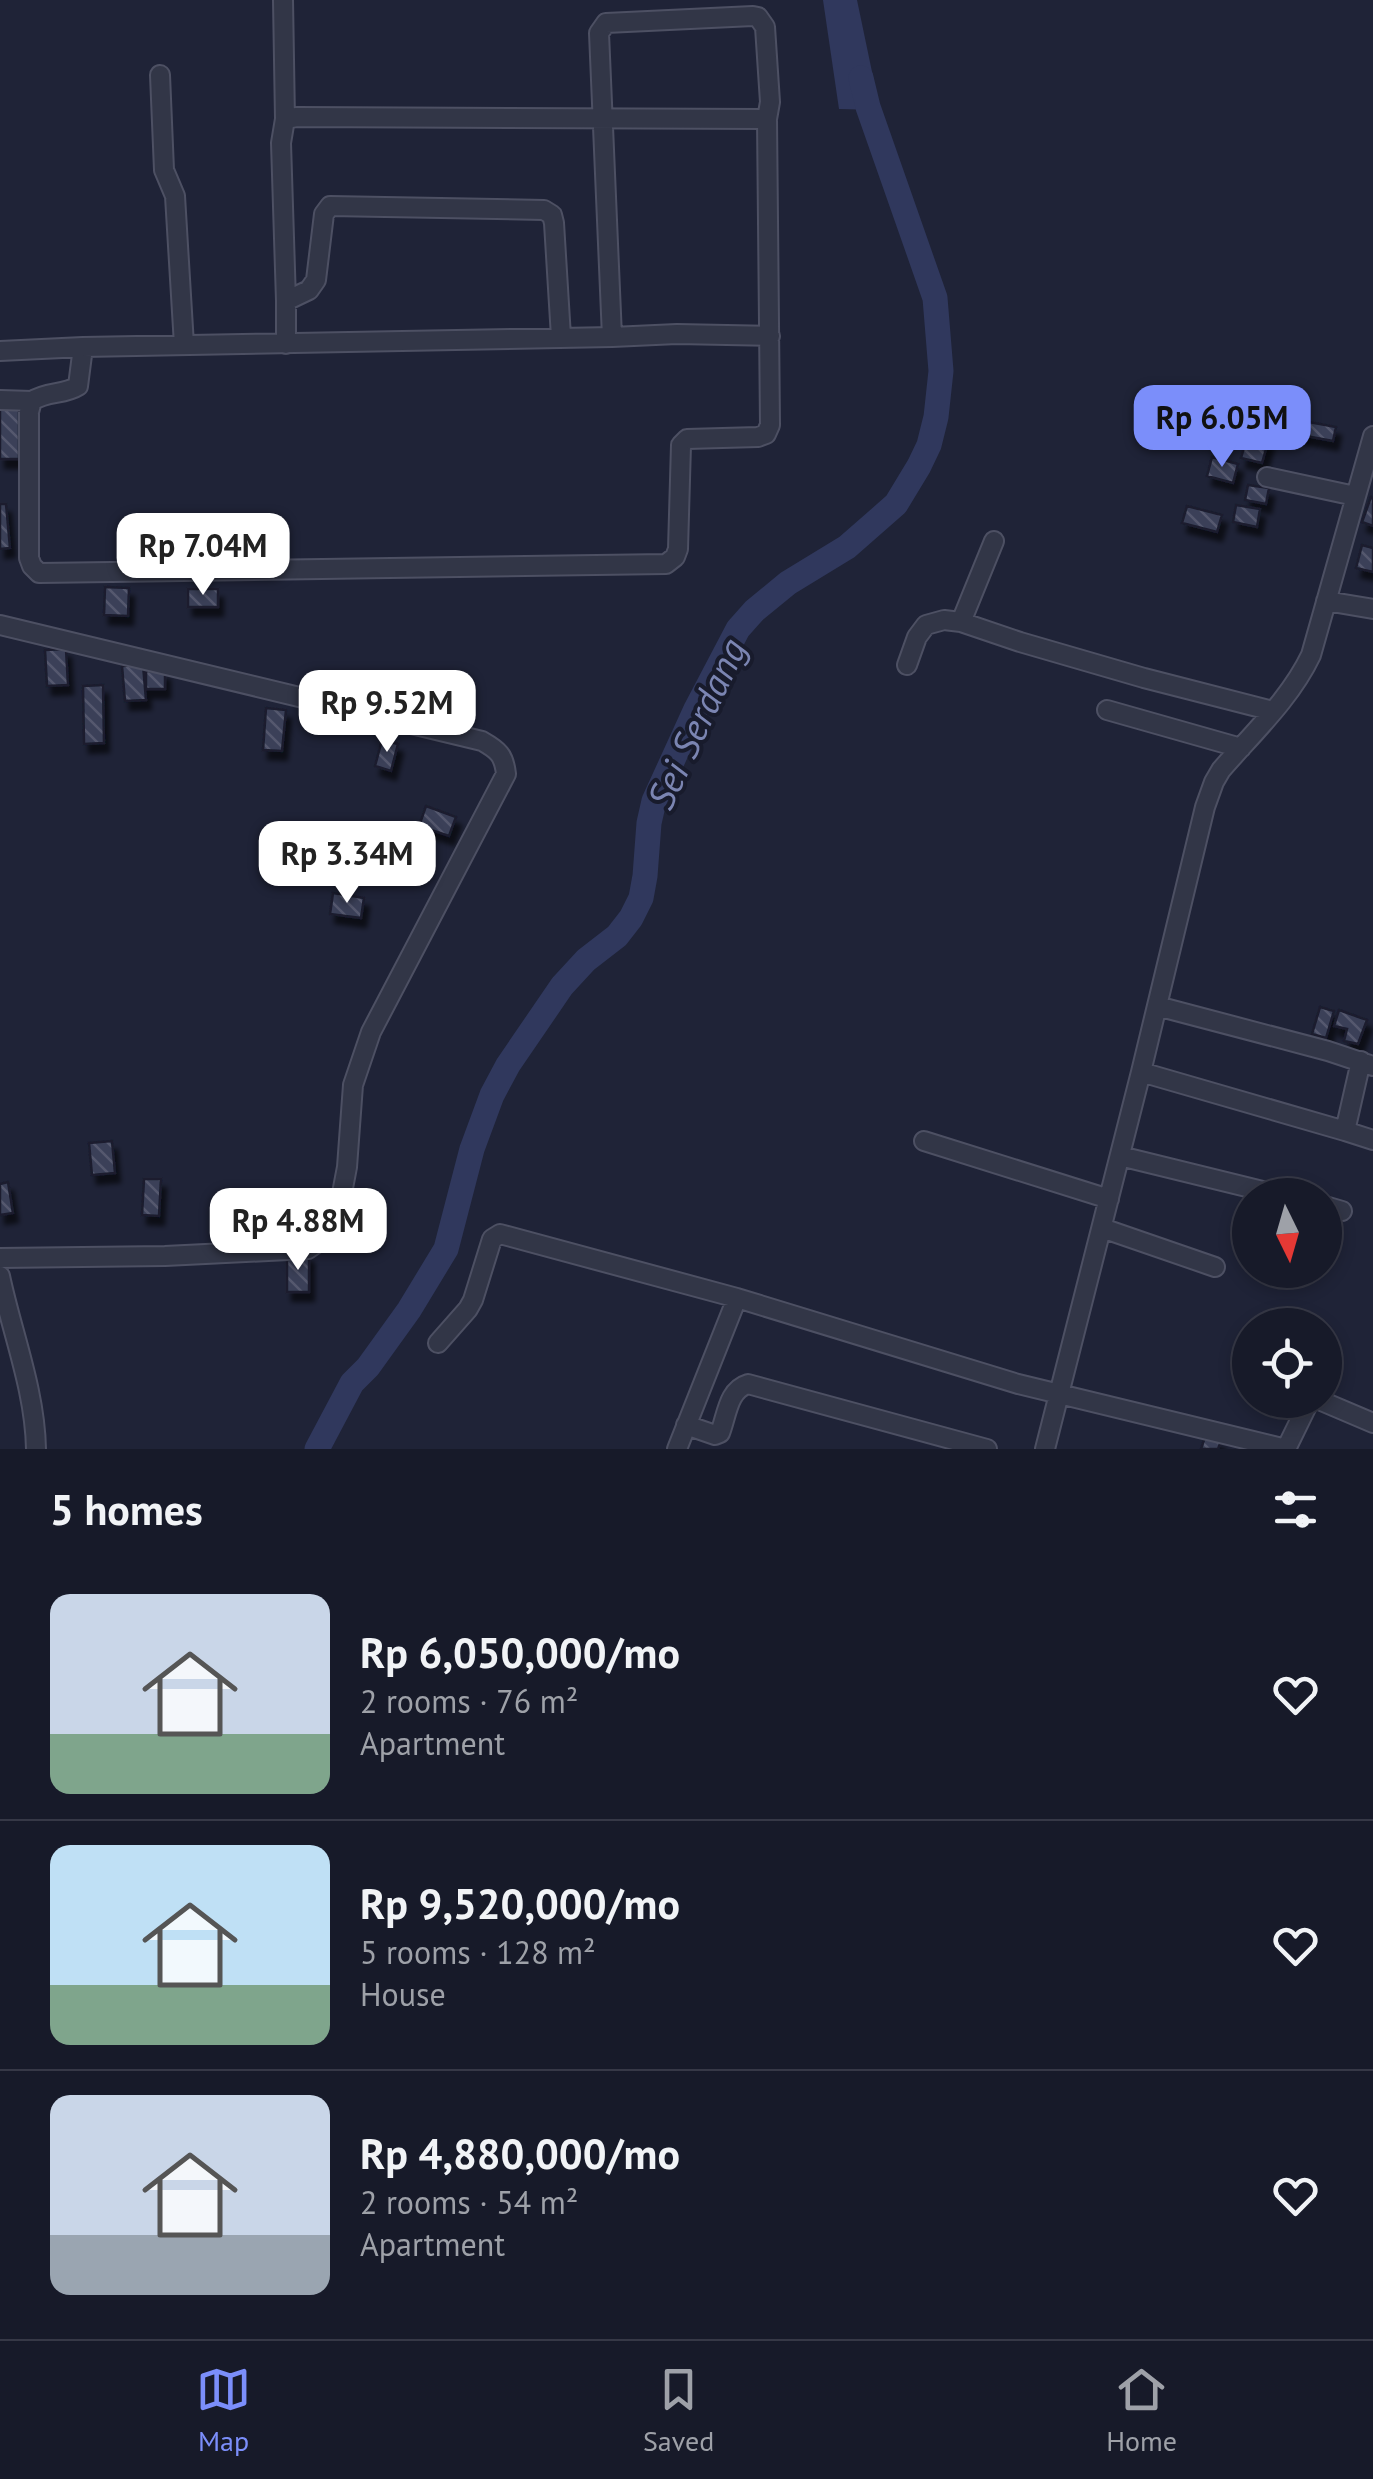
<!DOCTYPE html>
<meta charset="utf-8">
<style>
:root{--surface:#171a29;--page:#242735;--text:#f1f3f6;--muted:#9ea1a8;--line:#363846;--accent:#7b8efa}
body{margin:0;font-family:"PT Sans",sans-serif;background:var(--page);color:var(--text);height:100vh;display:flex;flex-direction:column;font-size:38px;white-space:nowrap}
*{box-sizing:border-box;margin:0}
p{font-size:32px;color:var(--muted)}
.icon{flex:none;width:55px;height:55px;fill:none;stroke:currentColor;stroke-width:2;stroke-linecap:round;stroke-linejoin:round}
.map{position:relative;height:1449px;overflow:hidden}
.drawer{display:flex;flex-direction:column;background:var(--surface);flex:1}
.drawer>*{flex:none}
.needle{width:65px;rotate:175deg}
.buttons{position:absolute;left:1232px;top:1178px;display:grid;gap:20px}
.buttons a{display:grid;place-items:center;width:110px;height:110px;border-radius:50%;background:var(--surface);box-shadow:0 5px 15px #0003,0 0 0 2px var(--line);font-size:50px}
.price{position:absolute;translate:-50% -85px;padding:0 22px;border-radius:20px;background:#fff;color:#222;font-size:32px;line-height:65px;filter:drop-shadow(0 2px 5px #0008)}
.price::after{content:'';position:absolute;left:50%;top:60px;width:30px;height:22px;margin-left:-15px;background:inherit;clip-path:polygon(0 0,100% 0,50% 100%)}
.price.on{background:var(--accent);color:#111}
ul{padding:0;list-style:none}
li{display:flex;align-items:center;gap:30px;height:250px;padding:0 50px}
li+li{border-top:2px solid var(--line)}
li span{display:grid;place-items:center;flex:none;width:280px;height:200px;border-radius:20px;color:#555}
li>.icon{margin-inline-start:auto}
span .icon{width:120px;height:120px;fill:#fffc;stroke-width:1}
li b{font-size:42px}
h2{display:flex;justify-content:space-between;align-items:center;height:120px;padding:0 50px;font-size:42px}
.menu{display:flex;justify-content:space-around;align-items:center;height:140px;border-top:2px solid var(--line);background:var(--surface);font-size:28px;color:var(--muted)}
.menu a{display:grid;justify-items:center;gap:5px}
.menu .on{color:var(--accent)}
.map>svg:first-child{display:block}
</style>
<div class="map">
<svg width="1373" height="1449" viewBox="0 0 1373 1449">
<defs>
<pattern id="building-back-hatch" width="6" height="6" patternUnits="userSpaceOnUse" patternTransform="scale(2.5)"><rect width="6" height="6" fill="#3b4058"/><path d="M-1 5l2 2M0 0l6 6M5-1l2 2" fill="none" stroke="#55596e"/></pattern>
<filter id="shadow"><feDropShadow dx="5" dy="9" stdDeviation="2.5" flood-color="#0009"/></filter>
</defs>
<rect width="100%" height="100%" fill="#1f2337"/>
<!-- water -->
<path fill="#30385d" d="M823 0H857L880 110 839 109Z"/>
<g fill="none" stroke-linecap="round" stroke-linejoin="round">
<!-- river -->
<path stroke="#30385d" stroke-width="25" d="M317 1449 352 1383 368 1367 409 1310 446 1249 472 1149 492 1095 508 1065 562 986 586 960 617 936 631 918 641 898 645 876 649 823 654 801 696 709 738 629 754 611 788 583 847 547 896 504 919 466 929 445 936 417 941 371 935 298 868 107 861 78"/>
</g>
<!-- building -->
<path fill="url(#building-back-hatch)" stroke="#1a1d2e" stroke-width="2.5" filter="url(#shadow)" d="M0 405H19V459H0Z
M1298 420 1336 427 1333 441 1295 434Z
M1249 430 1270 435 1262 463 1241 458Z
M1212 457 1238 464 1233 483 1207 476Z
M1248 485 1269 488 1266 504 1245 500Z
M1371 497 1373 498V526L1362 522Z
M0 504H6L10 548 0 549Z
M1236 505 1260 509 1257 527 1233 522Z
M1187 506 1222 515 1217 532 1182 523Z
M1362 545 1373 548V572L1356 568Z
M105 587 129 588 128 616 104 615Z
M188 589H218V607H188Z
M66 649 68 685 47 686 45 650Z
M143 665 146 700 125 701 122 666Z
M146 671H165V689H146Z
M103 685 104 743 84 744 83 686Z
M266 708 286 710 282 751 263 750Z
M382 740 398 744 391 771 375 766Z
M426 806 456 817 449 836 419 826Z
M333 893 364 898 361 918 330 914Z
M1320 1007 1334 1011 1326 1038 1312 1034Z
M1339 1010 1367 1020 1358 1044 1344 1041 1347 1029 1334 1026Z
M112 1141 115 1173 92 1175 89 1143Z
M144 1179H161L159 1216 142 1215Z
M8 1182 13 1213 0 1215V1184Z
M287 1253 309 1254V1292H287Z
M1205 1437 1221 1441 1218 1449H1201Z"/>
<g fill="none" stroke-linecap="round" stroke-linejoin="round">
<defs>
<path id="minor" d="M283 0 285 119
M160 75 164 170 175 196 184 345
M286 301 309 290 316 280 324 214 330 206 544 210 552 215 554 223 561 337
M286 344V301L281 143 285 119 297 117 767 119
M83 347 78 386C64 395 47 391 32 401L29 412V558L32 566 39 573 666 564 675 557 678 549 681 445 687 439 758 437 766 434 770 425 767 119 770 102 765 27 758 17 753 16 606 23 599 33 612 337
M0 351 83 347 612 337 677 334 770 336
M0 400 32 401
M1267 477 1355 496
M1326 601 1373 609
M961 622 994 541
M0 625 482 741C498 750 504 755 506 774L371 1032 353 1085 347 1167 336 1225 331 1233 308 1249 165 1256 0 1258
M907 665 917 637 926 625 944 620 961 622 1020 642 1144 678 1273 711
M1107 710 1241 748
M1157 1006 1328 1051 1373 1066
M1141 1072 1345 1131 1361 1061
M1345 1131 1373 1140
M924 1141 1109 1199
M1120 1156 1279 1195
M1325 1206 1342 1211
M1102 1228 1215 1267
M0 1276C12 1333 35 1390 36 1449
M438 1343 468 1309 473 1300 492 1239 500 1234 737 1298 1018 1384 1286 1449 1309 1402 1312 1400
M1319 1400 1373 1423
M686 1425 715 1435 720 1433C727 1415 728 1390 748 1384L987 1449
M677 1449 737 1298
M1045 1449 1141 1072 1205 807 1214 782 1221 770C1253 733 1290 699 1311 655L1373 436"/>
</defs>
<!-- minor casing -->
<use href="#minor" stroke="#4d5063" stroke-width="22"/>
<!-- minor -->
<use href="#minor" stroke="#323647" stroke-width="18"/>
</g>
<g text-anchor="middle" stroke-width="8" stroke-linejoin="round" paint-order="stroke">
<!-- water labels -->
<g font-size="38" font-style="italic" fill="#7b85b2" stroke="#181b2c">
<text transform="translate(697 724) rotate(-65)" y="13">Sei Serdang</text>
</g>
</g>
</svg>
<div class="buttons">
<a><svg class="needle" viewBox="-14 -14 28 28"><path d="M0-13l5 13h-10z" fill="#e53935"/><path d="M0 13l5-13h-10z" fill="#9ea1a8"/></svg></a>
<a><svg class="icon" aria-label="locate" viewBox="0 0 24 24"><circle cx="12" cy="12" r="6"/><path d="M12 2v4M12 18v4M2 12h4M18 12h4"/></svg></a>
</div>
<b class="price on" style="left:1222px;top:470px">Rp 6.05M</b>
<b class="price" style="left:203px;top:598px">Rp 7.04M</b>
<b class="price" style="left:387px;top:755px">Rp 9.52M</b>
<b class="price" style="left:347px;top:906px">Rp 3.34M</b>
<b class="price" style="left:298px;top:1273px">Rp 4.88M</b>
</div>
<section class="drawer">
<h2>5 homes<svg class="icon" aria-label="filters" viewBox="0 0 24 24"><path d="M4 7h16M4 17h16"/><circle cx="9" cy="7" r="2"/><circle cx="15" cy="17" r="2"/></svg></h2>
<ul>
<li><span style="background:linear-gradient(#c9d6e8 70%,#7fa58c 0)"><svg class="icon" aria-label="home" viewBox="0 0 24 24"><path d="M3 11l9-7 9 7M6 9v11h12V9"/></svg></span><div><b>Rp 6,050,000/mo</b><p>2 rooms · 76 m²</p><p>Apartment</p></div><svg class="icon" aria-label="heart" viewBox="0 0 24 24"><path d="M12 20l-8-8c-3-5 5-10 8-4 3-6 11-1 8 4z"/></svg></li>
<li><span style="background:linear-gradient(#bfe0f5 70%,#7fa58c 0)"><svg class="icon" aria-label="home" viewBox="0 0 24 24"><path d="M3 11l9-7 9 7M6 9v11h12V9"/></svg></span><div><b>Rp 9,520,000/mo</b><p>5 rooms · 128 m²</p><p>House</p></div><svg class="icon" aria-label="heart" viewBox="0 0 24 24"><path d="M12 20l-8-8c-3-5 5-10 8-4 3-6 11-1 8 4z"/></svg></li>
<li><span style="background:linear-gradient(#c9d6e8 70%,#9aa5b1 0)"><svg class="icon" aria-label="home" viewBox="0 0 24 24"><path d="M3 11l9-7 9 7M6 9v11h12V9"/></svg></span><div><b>Rp 4,880,000/mo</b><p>2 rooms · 54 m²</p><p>Apartment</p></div><svg class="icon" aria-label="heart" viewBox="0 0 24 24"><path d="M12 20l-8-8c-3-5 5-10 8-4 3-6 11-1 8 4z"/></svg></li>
</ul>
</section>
<nav class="menu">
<a class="on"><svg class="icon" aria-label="map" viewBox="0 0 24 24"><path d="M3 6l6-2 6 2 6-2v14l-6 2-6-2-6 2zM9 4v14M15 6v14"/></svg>Map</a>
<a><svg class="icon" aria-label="saved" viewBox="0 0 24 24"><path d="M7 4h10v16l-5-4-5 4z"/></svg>Saved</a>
<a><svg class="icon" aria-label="home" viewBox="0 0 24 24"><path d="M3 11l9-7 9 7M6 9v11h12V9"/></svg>Home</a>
</nav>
